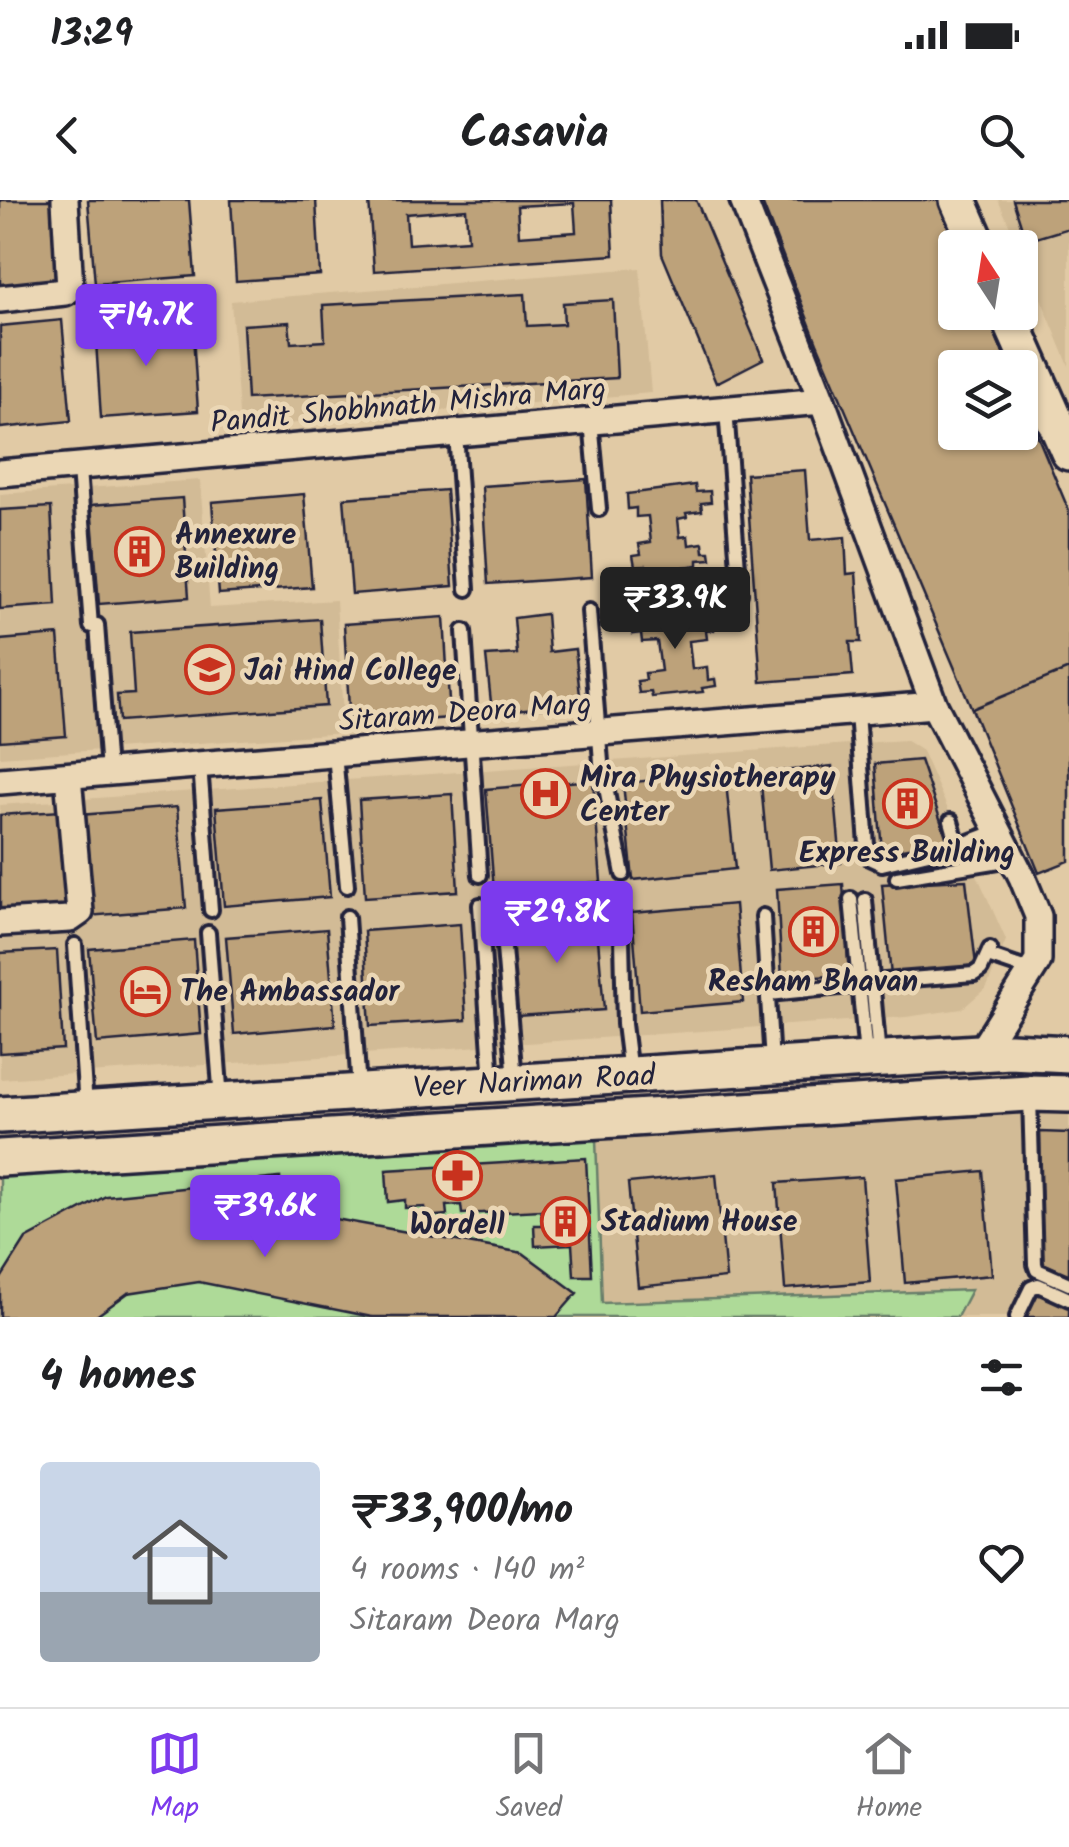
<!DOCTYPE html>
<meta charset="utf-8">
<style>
:root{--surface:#fff;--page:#f2f2f2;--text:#202124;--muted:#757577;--line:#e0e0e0;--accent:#7c3aed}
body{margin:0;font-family:Kalam,sans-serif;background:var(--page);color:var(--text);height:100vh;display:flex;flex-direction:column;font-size:38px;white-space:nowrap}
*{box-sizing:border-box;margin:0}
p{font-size:32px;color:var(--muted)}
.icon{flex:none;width:55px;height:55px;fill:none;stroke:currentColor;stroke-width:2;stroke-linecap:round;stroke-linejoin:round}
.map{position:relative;height:1117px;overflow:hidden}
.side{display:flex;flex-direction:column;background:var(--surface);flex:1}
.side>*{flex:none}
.needle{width:65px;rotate:348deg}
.tools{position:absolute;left:938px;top:30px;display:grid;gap:20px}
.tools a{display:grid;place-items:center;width:100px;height:100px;border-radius:10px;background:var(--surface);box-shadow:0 2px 8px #0004;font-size:50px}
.price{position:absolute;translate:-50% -85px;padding:0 22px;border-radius:10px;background:var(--accent);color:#fff;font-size:32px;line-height:65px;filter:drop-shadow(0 2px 5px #0008)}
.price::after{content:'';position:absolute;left:50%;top:60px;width:30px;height:22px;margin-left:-15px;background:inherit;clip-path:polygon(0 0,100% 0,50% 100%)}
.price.selected{background:#222;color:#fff}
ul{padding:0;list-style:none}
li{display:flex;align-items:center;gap:30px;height:250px;padding:0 40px}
li span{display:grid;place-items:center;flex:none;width:280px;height:200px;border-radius:10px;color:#555}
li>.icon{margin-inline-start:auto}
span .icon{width:120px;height:120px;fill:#fffc;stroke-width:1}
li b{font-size:42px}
h2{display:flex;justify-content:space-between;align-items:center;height:120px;padding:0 40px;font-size:42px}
.status{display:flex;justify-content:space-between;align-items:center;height:70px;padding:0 50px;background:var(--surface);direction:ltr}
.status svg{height:28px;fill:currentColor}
header{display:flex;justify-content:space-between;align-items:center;height:130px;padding:0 40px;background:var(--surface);font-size:45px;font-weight:700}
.dock{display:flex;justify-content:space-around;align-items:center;height:140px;border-top:2px solid var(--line);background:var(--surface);font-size:28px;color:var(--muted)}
.dock a{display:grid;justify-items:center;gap:5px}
.dock .selected{color:var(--accent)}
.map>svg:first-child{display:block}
</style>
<div class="status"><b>13:29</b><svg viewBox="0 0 49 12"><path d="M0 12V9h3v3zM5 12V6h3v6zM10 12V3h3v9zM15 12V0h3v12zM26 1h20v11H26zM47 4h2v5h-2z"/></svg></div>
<header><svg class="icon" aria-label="back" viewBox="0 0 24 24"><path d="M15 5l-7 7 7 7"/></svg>Casavia<svg class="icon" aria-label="search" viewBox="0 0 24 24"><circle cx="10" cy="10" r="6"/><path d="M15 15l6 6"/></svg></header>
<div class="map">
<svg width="1069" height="1117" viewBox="0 0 1069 1117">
<rect width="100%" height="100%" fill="#e1caa5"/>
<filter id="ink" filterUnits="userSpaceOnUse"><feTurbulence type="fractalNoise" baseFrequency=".01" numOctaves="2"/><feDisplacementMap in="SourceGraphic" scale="20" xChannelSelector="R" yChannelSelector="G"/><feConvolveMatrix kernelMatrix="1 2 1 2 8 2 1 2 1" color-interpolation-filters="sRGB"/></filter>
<g filter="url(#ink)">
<!-- built -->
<path fill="#d2bb96" d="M998 0H1069V166L1020 48Z
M640 68 651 193 240 228 231 101Z
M200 280 210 408 336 400 344 533 0 557V294Z
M905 540 922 551 1006 740 987 787 962 809 906 817 0 879V605Z
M1069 906V1117H957L970 1090 602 1103 596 939Z"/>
<!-- green -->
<path fill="#aeda98" stroke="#687e6a" stroke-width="2.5" d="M596 939 602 1103 971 1090 957 1117H0V965Z"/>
<!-- building -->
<path fill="#bda27a" stroke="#22223b" stroke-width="2.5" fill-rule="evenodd" d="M0 0H51L60 86 0 91Z
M88 0H189L195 76 95 84Z
M231 0H316L320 75 236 81Z
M369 0H611L614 55 374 71ZM574 3 576 32 519 36 517 6ZM466 9 468 40 408 44 406 14Z
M660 0H696L763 159 716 183 662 54Z
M761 0H939L959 48H955V112H986L1009 168H955V232H1020V194L1069 311V469L972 509 817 143Z
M1013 0H1069V28L1026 41Z
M525 94 527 126 564 124 563 103 613 100 617 178 247 199 243 125 289 122 291 143 325 141 323 105Z
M62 120 71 221 0 228V126Z
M192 120 198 211 101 218 95 126Z
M805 270 810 340 845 337 847 374 856 373 861 442H850L853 475 761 482 746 274Z
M586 279 592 377 488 384 482 286Z
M695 285 696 292 710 291 711 302 701 303 702 311 686 313 687 317 678 319 680 337 688 336 689 345 703 343 704 352H710L711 359 698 360V365L647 372 646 365 635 366 633 355 641 354 639 344 651 342 648 316 636 317V308L628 309 627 294Z
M446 290 453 386 352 394 344 298Z
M304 294 312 387 219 394 212 302Z
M182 298 189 397 99 404 91 305Z
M51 307 56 405 0 409V310Z
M701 409 702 418 713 417 714 430 706 431 707 439 689 441 692 469 707 467 708 480 715 479 716 486 702 488 703 492 652 497 651 492 639 493 637 481 646 480 645 473 661 471 657 441 642 442 641 433 633 434 632 422H644L643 415Z
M546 414 549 452 575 449 581 504 492 512 486 456 517 454 514 418Z
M444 417 450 518 350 525 344 424Z
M320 419 326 506 119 521 117 495 134 494 130 432Z
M58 435 66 536 0 541V440Z
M1069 469V661L1039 673 972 509Z
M920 560 948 642 882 652 875 564Z
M832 566 841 663 769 670 760 573Z
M725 573 735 669 633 680 623 583Z
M593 580 601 682 494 691 486 589Z
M452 594 458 691 365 697 359 600Z
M322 600 330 697 224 706 216 608Z
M177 607 186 708 88 716 80 615Z
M61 611 68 712 0 717V615Z
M966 680 976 765 891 776 882 684Z
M843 684 849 775 782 779 777 689Z
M735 704 743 802 640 811 632 713Z
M596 715 604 810 517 816 508 725Z
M460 724 466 820 370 826 364 731Z
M327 729 335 825 234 834 226 737Z
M194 740 201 834 97 843 89 749Z
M57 750 63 849 0 853V753Z
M1040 932 1069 933V1075L1042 1063Z
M586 958 592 1076H574L572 1044 535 1046 534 1025H542L541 1010 462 1014 461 1005 446 1006 447 1015 425 1017V1007L405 1008V1000L388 1002 386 970Z
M983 971 992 1075 905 1083 896 979Z
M716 974 726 1078 638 1087 628 983Z
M862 977 870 1082 785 1089 777 983Z
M280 978V1009L523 1053 577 1093 556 1117H372L199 1082 128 1093 95 1117H0V1080L26 1039 106 996Z
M1039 1090 1069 1103V1117H1026Z"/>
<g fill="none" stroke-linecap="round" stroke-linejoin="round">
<defs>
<path id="service" d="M726 209 740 394
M591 221 599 309
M456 233 467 389
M79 269 91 426 97 425 108 571
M589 411 601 562 623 674
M464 431 480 675
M857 513 867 645 871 659 882 664 958 646 997 631
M335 554 347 686
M200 565 211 710
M951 621 958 646
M897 678 1012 659
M621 696 624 824 630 873
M851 699 866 856
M865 700 879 857
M480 705 492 882
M501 712 515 880
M763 716 772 863
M347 717 359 889
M208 733 221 900
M75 745 86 907
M988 756 1032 771
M872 782 974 774 981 769 990 749
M769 794 860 785
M1030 898 1035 1064 1037 1070 1069 1084
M1017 1117 1031 1088 1038 1085 1069 1099"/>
<path id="minor" d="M743 0 822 201 934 505 1022 677 1038 716V761L980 853
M0 99 65 92 70 89 65 0
M0 273 822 201
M0 581 934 505
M0 723 70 719 80 712 68 576"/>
<path id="secondary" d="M958 0 979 48
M1007 112 1069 252
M0 915 1010 851 1069 854
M0 958 1029 893 1069 894"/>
</defs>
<!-- service casing -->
<use href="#service" stroke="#22223b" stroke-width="20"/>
<!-- minor casing -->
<use href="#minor" stroke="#22223b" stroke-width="32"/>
<!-- secondary casing -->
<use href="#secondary" stroke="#22223b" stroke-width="42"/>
<!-- service -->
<use href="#service" stroke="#ebd7b5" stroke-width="12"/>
<!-- minor -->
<use href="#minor" stroke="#ebd7b5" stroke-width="25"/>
<!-- secondary -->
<use href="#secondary" stroke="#ebd7b5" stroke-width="35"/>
</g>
</g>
<!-- icons -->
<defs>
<symbol id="building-ring" viewBox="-11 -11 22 22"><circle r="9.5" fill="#ebd7b5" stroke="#c8321e" stroke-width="1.5"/><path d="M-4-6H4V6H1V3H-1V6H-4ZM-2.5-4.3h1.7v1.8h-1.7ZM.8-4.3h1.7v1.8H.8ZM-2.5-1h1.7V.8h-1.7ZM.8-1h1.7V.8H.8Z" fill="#c8321e"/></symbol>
<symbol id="university-ring" viewBox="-11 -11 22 22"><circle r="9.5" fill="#ebd7b5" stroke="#c8321e" stroke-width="1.5"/><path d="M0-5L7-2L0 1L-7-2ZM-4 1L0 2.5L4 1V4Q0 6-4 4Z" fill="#c8321e"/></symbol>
<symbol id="hospital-ring" viewBox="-11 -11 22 22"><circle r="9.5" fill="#ebd7b5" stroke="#c8321e" stroke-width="1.5"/><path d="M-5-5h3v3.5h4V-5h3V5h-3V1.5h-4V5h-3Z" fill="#c8321e"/></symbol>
<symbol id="hotel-ring" viewBox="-11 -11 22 22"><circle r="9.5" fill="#ebd7b5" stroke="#c8321e" stroke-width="1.5"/><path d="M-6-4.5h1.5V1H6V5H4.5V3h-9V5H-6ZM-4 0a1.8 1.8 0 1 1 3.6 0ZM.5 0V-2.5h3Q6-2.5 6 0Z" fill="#c8321e"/></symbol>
<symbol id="pharmacy-ring" viewBox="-11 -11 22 22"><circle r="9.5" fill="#ebd7b5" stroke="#c8321e" stroke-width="1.5"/><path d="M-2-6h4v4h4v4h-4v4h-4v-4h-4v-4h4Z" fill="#c8321e"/></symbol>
</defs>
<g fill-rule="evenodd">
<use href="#building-ring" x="112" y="324" width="55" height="55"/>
<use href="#university-ring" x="182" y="442" width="55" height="55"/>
<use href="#hospital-ring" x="518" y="566" width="55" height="55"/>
<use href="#building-ring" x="880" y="576" width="55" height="55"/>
<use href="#building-ring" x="786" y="704" width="55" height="55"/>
<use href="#hotel-ring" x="118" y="764" width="55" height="55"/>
<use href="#pharmacy-ring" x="430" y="948" width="55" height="55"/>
<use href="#building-ring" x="538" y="994" width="55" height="55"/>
</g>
<g text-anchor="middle" stroke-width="9" stroke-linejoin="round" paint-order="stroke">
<!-- street labels -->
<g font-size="30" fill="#22223b" stroke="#ebd7b5">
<text transform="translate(408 205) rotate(-5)" y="10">Pandit Shobhnath Mishra Marg</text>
<text transform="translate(465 512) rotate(-4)" y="10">Sitaram Deora Marg</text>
<text transform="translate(534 881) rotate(-3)" y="10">Veer Nariman Road</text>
</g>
<!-- poi labels -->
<g font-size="30" font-weight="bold" fill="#22223b" stroke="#ebd7b5" text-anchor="start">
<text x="175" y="344">Annexure<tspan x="175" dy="34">Building</tspan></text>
<text x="244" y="480">Jai Hind College</text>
<text x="580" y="587">Mira Physiotherapy<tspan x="580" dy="34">Center</tspan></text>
<text x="907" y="662" text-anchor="middle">Express Building</text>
<text x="813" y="791" text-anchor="middle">Resham Bhavan</text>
<text x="180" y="801">The Ambassador</text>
<text x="601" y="1031">Stadium House</text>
<text x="457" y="1034" text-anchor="middle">Wordell</text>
</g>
</g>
</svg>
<div class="tools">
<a><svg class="needle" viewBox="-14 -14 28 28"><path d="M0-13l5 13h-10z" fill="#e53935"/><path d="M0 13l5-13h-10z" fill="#757577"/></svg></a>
<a><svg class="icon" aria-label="layers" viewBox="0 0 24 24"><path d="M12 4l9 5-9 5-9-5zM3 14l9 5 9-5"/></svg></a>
</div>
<b class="price" style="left:146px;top:169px">₹14.7K</b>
<b class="price selected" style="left:675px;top:452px">₹33.9K</b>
<b class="price" style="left:557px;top:766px">₹29.8K</b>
<b class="price" style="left:265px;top:1060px">₹39.6K</b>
</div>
<section class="side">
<h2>4 homes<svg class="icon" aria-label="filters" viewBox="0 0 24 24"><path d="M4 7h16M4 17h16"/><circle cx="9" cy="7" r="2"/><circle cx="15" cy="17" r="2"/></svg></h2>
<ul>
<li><span style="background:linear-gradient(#c9d6e8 65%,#9aa5b1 0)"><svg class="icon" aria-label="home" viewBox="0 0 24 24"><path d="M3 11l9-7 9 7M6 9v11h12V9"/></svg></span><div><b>₹33,900/mo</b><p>4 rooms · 140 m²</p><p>Sitaram Deora Marg</p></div><svg class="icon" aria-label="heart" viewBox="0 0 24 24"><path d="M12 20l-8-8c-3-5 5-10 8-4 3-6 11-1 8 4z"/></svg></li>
</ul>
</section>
<nav class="dock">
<a class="selected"><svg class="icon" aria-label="map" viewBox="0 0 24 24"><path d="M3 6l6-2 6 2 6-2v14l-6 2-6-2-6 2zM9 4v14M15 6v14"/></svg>Map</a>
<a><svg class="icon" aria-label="saved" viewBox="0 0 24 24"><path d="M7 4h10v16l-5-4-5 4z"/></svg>Saved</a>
<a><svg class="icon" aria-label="home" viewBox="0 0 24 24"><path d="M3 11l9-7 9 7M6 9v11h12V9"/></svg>Home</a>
</nav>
